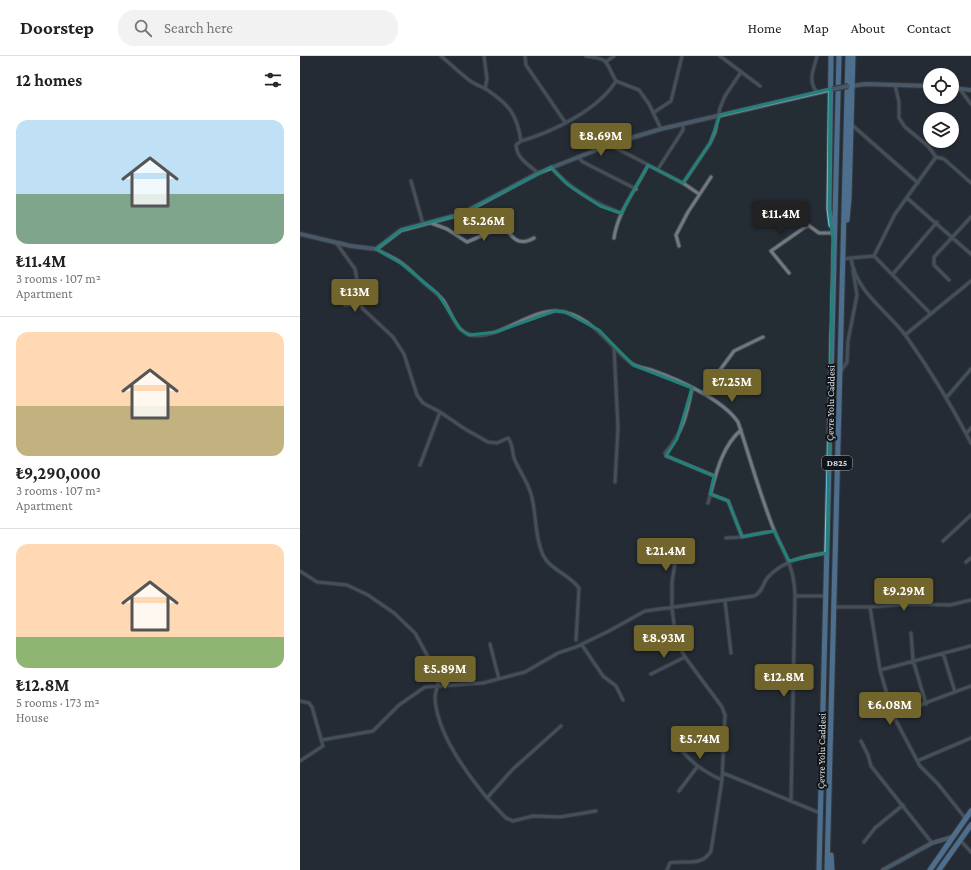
<!DOCTYPE html>
<meta charset="utf-8">
<style>
:root{--surface:#fff;--page:#f2f2f2;--text:#222;--muted:#767676;--line:#e0e0e0;--accent:#72652b}
body{margin:0;font-family:"Crimson Pro",serif;background:var(--page);color:var(--text);height:100vh;display:flex;flex-direction:column;font-size:15px;white-space:nowrap}
*{box-sizing:border-box;margin:0}
p{font-size:13px;color:var(--muted)}
.icon{flex:none;width:22px;height:22px;fill:none;stroke:currentColor;stroke-width:2;stroke-linecap:round;stroke-linejoin:round}
.map{position:relative;flex:1;overflow:hidden}
.drawer{display:flex;flex-direction:column;background:var(--surface);width:300px}
.drawer>*{flex:none}
.tools{position:absolute;left:623px;top:12px;display:grid;gap:8px}
.tools a{display:grid;place-items:center;width:36px;height:36px;border-radius:50%;background:var(--surface);box-shadow:0 1px 3px #0004;font-size:20px}
.price{position:absolute;translate:-50% -34px;padding:0 9px;border-radius:4px;background:var(--accent);color:#fff;font-size:13px;line-height:26px;filter:drop-shadow(0 1px 2px #0008)}
.price::after{content:'';position:absolute;left:50%;top:24px;width:12px;height:9px;margin-left:-6px;background:inherit;clip-path:polygon(0 0,100% 0,50% 100%)}
.price.active{background:#222;color:#fff}
ul{padding:0;list-style:none}
li{display:grid;align-content:center;gap:8px;height:212px;padding:0 16px}
li+li{border-top:1px solid var(--line)}
li span{display:grid;place-items:center;height:124px;border-radius:12px;color:#555}
li>.icon{margin-inline-start:auto}
span .icon{width:72px;height:72px;fill:#fffc;stroke-width:1}
li b{font-size:17px}
h2{display:flex;justify-content:space-between;align-items:center;height:48px;padding:0 16px;font-size:17px}
header{display:flex;align-items:center;gap:24px;box-sizing:border-box;height:56px;padding:0 20px;background:var(--surface);border-bottom:1px solid var(--line)}
header strong{font-size:19px}
nav{display:flex;gap:22px;margin-inline-start:auto;font-size:14px}
.search{width:280px;height:36px;background:var(--page);display:flex;align-items:center;gap:10px;box-sizing:border-box;padding:0 14px;border-radius:16px;color:var(--muted);font-size:15px}
main{display:flex;flex:1;min-height:0}
.map>svg:first-child{display:block}
</style>
<header>
<strong>Doorstep</strong>
<div class="search"><svg class="icon" aria-label="search" viewBox="0 0 24 24"><circle cx="10" cy="10" r="6"/><path d="M15 15l6 6"/></svg>Search here</div>
<nav><a>Home</a><a>Map</a><a>About</a><a>Contact</a></nav>
</header>
<main>
<section class="drawer">
<h2>12 homes<svg class="icon" aria-label="filters" viewBox="0 0 24 24"><path d="M4 7h16M4 17h16"/><circle cx="9" cy="7" r="2"/><circle cx="15" cy="17" r="2"/></svg></h2>
<ul>
<li><span style="background:linear-gradient(#bfe0f5 60%,#7fa58c 0)"><svg class="icon" aria-label="home" viewBox="0 0 24 24"><path d="M3 11l9-7 9 7M6 9v11h12V9"/></svg></span><div><b>₺11.4M</b><p>3 rooms · 107 m²</p><p>Apartment</p></div></li>
<li><span style="background:linear-gradient(#ffd9b3 60%,#c2b280 0)"><svg class="icon" aria-label="home" viewBox="0 0 24 24"><path d="M3 11l9-7 9 7M6 9v11h12V9"/></svg></span><div><b>₺9,290,000</b><p>3 rooms · 107 m²</p><p>Apartment</p></div></li>
<li><span style="background:linear-gradient(#ffd9b3 75%,#8fb573 0)"><svg class="icon" aria-label="home" viewBox="0 0 24 24"><path d="M3 11l9-7 9 7M6 9v11h12V9"/></svg></span><div><b>₺12.8M</b><p>5 rooms · 173 m²</p><p>House</p></div></li>
</ul>
</section>
<div class="map">
<svg width="671" height="814" viewBox="0 0 671 814">
<rect width="100%" height="100%" fill="#242c34"/>
<g fill="none" stroke-linecap="round" stroke-linejoin="round">
<defs>
<path id="street" d="M141 0C150 8 160 17 169 24 174 28 180 30 186 33 208 48 217 57 221 85L216 89C217 103 228 108 238 117
M184 0 187 23 185 33
M225 0 226 9 265 66
M286 0C311 4 304 4 316 25L339 34 349 48 361 73
M420 0 460 30
M307 5 314 0
M659 32 671 48
M517 36C507 25 514 13 517 0
M353 57 371 45 382 0
M552 69 618 127
M221 85C253 76 299 53 316 25
M314 87 316 92 383 127 399 138
M278 101 283 106 336 133
M636 101 644 103 671 127
M251 111C270 133 294 147 321 157
M358 113 383 74V68
M111 125 123 168
M383 127 410 87 415 76 420 52 425 40 441 16
M607 142 671 198
M131 167 147 173 167 186 204 170C212 182 219 191 234 182
M314 182C318 155 336 133 348 109
M37 188 55 213 62 252 93 281 104 298 117 339 123 347 140 356 165 373 188 386 197 387 208 382C213 388 212 395 214 402 219 415 227 424 231 438 237 458 234 480 243 499 250 514 269 518 279 532L276 584
M379 190 376 179 388 156 411 121
M76 193C84 198 93 201 100 206 109 212 117 221 125 228 131 233 138 238 143 244 151 255 155 275 170 279 197 285 228 254 256 255 291 257 307 289 331 307 338 312 346 312 354 315 380 324 423 344 438 366 450 402 460 439 474 474 485 501 494 509 495 540H527
M574 200 631 258
M551 202 574 200 595 158 636 101 628 90 605 71 599 62V46L595 29
M543 203 551 202C556 237 587 254 606 280 630 314 652 350 671 387
M489 217 471 195 508 169 519 177H532
M593 218 637 166
M649 224 634 209V201L671 161
M45 249 61 248
M605 279 671 225
M314 291 318 372 315 426
M541 315 547 306 548 285 557 239 553 214
M392 332C387 358 383 376 365 397L366 400 414 420
M403 337 434 295 463 281
M646 342 671 313
M666 378 671 372
M120 409 140 356
M410 438 428 445 442 481
M408 447C415 423 420 392 441 374
M426 482 442 481 474 475
M643 485 671 459
M666 506 671 502
M0 515 17 526 47 529 68 539 94 557 115 577 139 621C139 628 135 635 135 642 137 677 165 715 187 742L213 713 261 670
M425 545 431 597
M534 551H570L609 548 650 549 671 544
M570 551 580 614 593 659 620 710 638 728 666 763
M611 577 613 604 626 648
M190 588 199 623
M282 589 303 620 316 630 323 644
M643 597 655 636
M580 614 671 590
M351 618 385 601
M0 645 9 647 12 651 23 690 0 705
M593 659 671 630
M22 684 73 675 99 649 125 631 183 627 225 616 258 597 276 591 309 575 345 555 454 540C463 536 462 528 468 521 484 504 505 500 527 497
M561 685 568 699 571 710 632 787
M376 687C389 705 402 715 422 724
M617 705 671 682
M423 717 520 757
M379 735 397 711
M187 742 206 762 213 765 233 760 260 761 296 755
M491 745 495 540
M660 784 671 796
M564 786 575 772 603 749
M367 814 370 807C385 804 402 811 411 795L422 724 425 659 422 651 385 601 376 584 372 552V526L375 507 383 485"/>
<path id="secondary" d="M551 30 566 28 630 30
M652 32 671 34
M0 178 51 190 76 193 101 174 161 158 238 117 314 87 361 73 533 33
M583 814 632 787 652 781"/>
<path id="highway" d="M531 0 529 153 531 169
M547 164 549 142 553 0
M531 799 532 814
M519 814 539 0
M527 814 548 0
M630 814 671 755
M639 814 671 769"/>
</defs>
<!-- street casing -->
<use href="#street" stroke="#434a50" stroke-width="5"/>
<!-- secondary casing -->
<use href="#secondary" stroke="#434a50" stroke-width="6"/>
<!-- highway casing -->
<use href="#highway" stroke="#434a50" stroke-width="7"/>
<!-- street -->
<use href="#street" stroke="#6f7982" stroke-width="3"/>
<!-- secondary -->
<use href="#secondary" stroke="#748ea4" stroke-width="4"/>
<!-- highway -->
<use href="#highway" stroke="#7fbef5" stroke-width="5"/>
<defs>
<path id="secondary-bridge" d="M533 33 548 30"/>
</defs>
<!-- secondary-bridge casing -->
<use href="#secondary-bridge" stroke="#434a50" stroke-width="6" stroke-linecap="butt"/>
<!-- secondary-bridge -->
<use href="#secondary-bridge" stroke="#748ea4" stroke-width="4"/>
</g>
<!-- marked area -->
<path d="M0 0H671V814H0ZM530 33 529 153 533 184 527 497 489 505 474 475 442 481 428 445 410 438 414 420 366 400 377 383 392 332 333 309 299 274 265 256 255 255 196 276 169 279 160 273 138 238 102 208 76 193 101 174 161 158 251 111 267 128 300 150 321 157 348 109 383 127 410 87 420 59Z" fill="#242c34" fill-opacity=".55" fill-rule="evenodd"/>
<path fill="none" stroke="#24817a" stroke-width="3" stroke-linejoin="round" d="M530 33 529 153 533 184 527 497 489 505 474 475 442 481 428 445 410 438 414 420 366 400 377 383 392 332 333 309 299 274 265 256 255 255 196 276 169 279 160 273 138 238 102 208 76 193 101 174 161 158 251 111 267 128 300 150 321 157 348 109 383 127 410 87 420 59Z"/>
<g text-anchor="middle" stroke-width="4" stroke-linejoin="round" paint-order="stroke">
<!-- shield labels -->
<rect fill="#111418" stroke="#9fa4a8" stroke-width="1" x="522" y="400" width="30" height="14" rx="3"/>
<g font-size="9" font-weight="bold" fill="#dce1e6">
<text x="537" y="410">D825</text>
</g>
<!-- street labels -->
<g font-size="10" fill="#dce1e6" stroke="#111418">
<text transform="translate(530 347) rotate(-89)" y="4">Çevre Yolu Caddesi</text>
<text transform="translate(521 695) rotate(-89)" y="4">Çevre Yolu Caddesi</text>
</g>
</g>
</svg>
<div class="tools">
<a><svg class="icon" aria-label="locate" viewBox="0 0 24 24"><circle cx="12" cy="12" r="6"/><path d="M12 2v4M12 18v4M2 12h4M18 12h4"/></svg></a>
<a><svg class="icon" aria-label="layers" viewBox="0 0 24 24"><path d="M12 4l9 5-9 5-9-5zM3 14l9 5 9-5"/></svg></a>
</div>
<b class="price" style="left:301px;top:101px">₺8.69M</b>
<b class="price active" style="left:481px;top:179px">₺11.4M</b>
<b class="price" style="left:184px;top:186px">₺5.26M</b>
<b class="price" style="left:55px;top:257px">₺13M</b>
<b class="price" style="left:432px;top:347px">₺7.25M</b>
<b class="price" style="left:366px;top:516px">₺21.4M</b>
<b class="price" style="left:604px;top:556px">₺9.29M</b>
<b class="price" style="left:364px;top:603px">₺8.93M</b>
<b class="price" style="left:145px;top:634px">₺5.89M</b>
<b class="price" style="left:484px;top:642px">₺12.8M</b>
<b class="price" style="left:590px;top:670px">₺6.08M</b>
<b class="price" style="left:400px;top:704px">₺5.74M</b>
</div>
</main>
